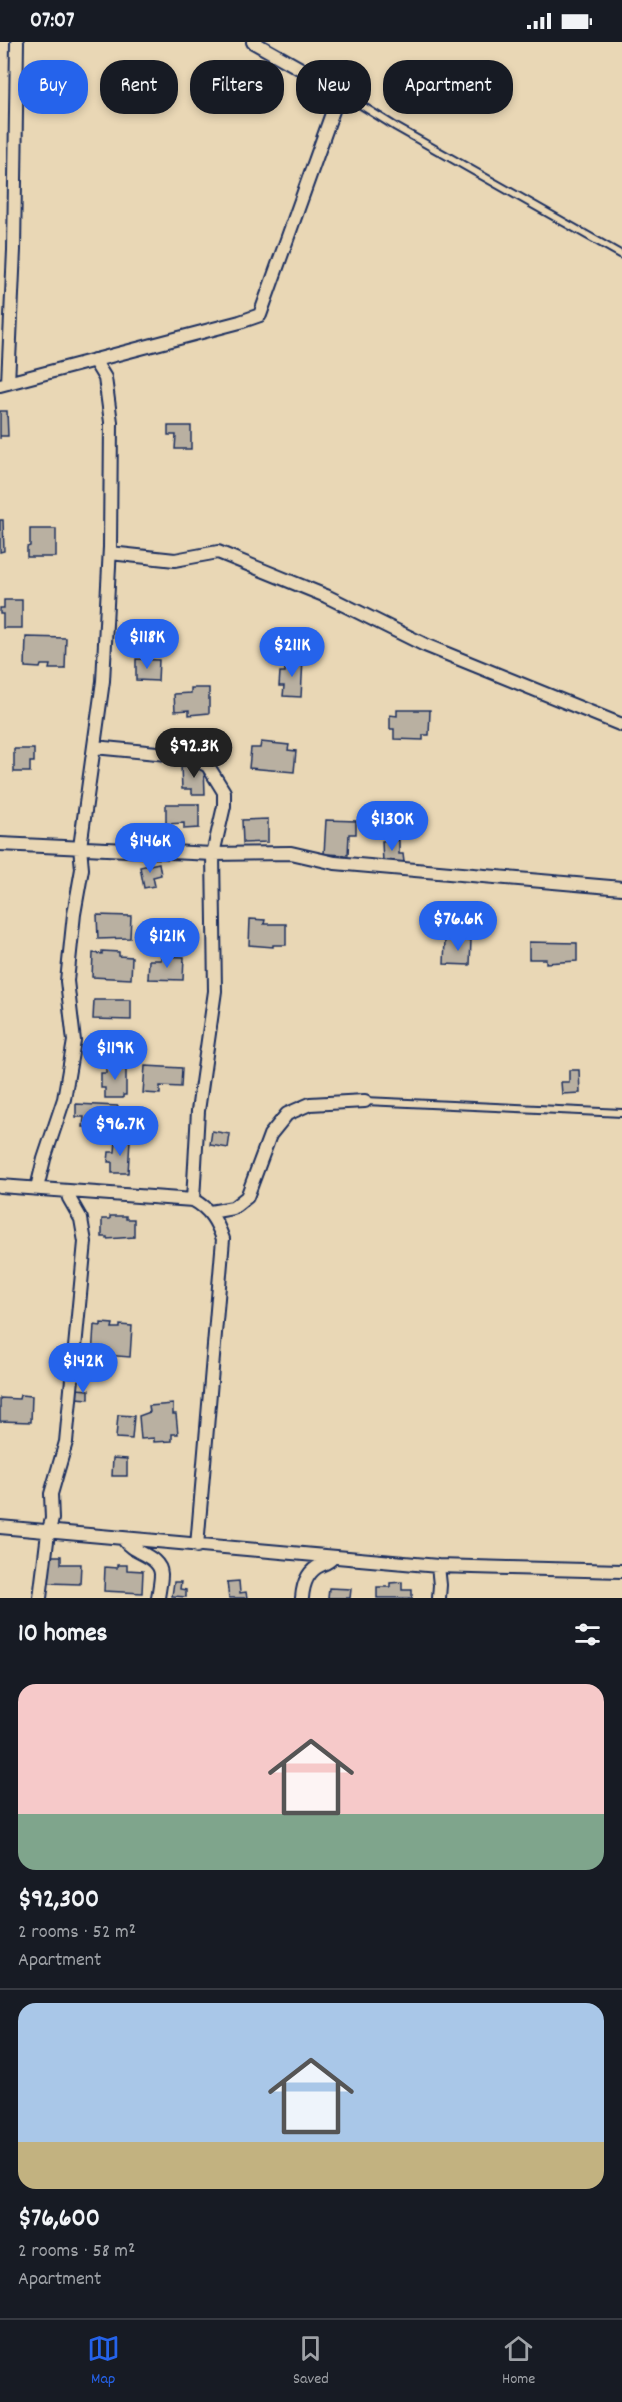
<!DOCTYPE html>
<meta charset="utf-8">
<style>
:root{--surface:#171b24;--page:#242831;--text:#f1f3f6;--muted:#9ea1a6;--line:#363941;--accent:#2563eb}
body{margin:0;font-family:Dekko,sans-serif;background:var(--page);color:var(--text);height:100vh;display:flex;flex-direction:column;font-size:22px;white-space:nowrap}
*{box-sizing:border-box;margin:0}
p{font-size:20px;color:var(--muted)}
.icon{flex:none;width:33px;height:33px;fill:none;stroke:currentColor;stroke-width:2;stroke-linecap:round;stroke-linejoin:round}
.map{position:relative;height:1556px;overflow:hidden}
.details{display:flex;flex-direction:column;background:var(--surface);flex:1}
.details>*{flex:none}
.top-card{position:absolute;left:18px;top:18px;width:586px;height:54px;display:flex;gap:12px}
.price{position:absolute;translate:-50% -51px;padding:0 14px;border-radius:21px;background:var(--accent);color:#fff;font-size:20px;line-height:39px;filter:drop-shadow(0 2px 3px #0008)}
.price::after{content:'';position:absolute;left:50%;top:36px;width:18px;height:14px;margin-left:-9px;background:inherit;clip-path:polygon(0 0,100% 0,50% 100%)}
.price.on{background:#222;color:#fff}
ul{padding:0;list-style:none}
li{display:grid;align-content:center;gap:12px;height:318px;padding:0 18px}
li+li{border-top:2px solid var(--line)}
li span{display:grid;place-items:center;height:186px;border-radius:18px;color:#555}
li>.icon{margin-inline-start:auto}
span .icon{width:108px;height:108px;fill:#fffc;stroke-width:1}
li b{font-size:26px}
h2{display:flex;justify-content:space-between;align-items:center;height:72px;padding:0 18px;font-size:26px}
.pill{padding:0 21px;border-radius:24px;background:var(--surface);box-shadow:0 3px 9px #0003;font-size:21px;line-height:54px}
.pill.on{background:var(--accent);color:#fff}
.status{display:flex;justify-content:space-between;align-items:center;height:42px;padding:0 30px;background:var(--surface);direction:ltr}
.status svg{height:16px;fill:currentColor}
.dock{display:flex;justify-content:space-around;align-items:center;height:84px;border-top:2px solid var(--line);background:var(--surface);font-size:16px;color:var(--muted)}
.dock a{display:grid;justify-items:center;gap:3px}
.dock .on{color:var(--accent)}
.map>svg:first-child{display:block}
</style>
<div class="status"><b>07:07</b><svg viewBox="0 0 49 12"><path d="M0 12V9h3v3zM5 12V6h3v6zM10 12V3h3v9zM15 12V0h3v12zM26 1h20v11H26zM47 4h2v5h-2z"/></svg></div>
<div class="map">
<svg width="622" height="1556" viewBox="0 0 622 1556">
<rect width="100%" height="100%" fill="#e9d7b5"/>
<filter id="ink" filterUnits="userSpaceOnUse"><feTurbulence type="fractalNoise" baseFrequency=".0167" numOctaves="2"/><feDisplacementMap in="SourceGraphic" scale="12" xChannelSelector="R" yChannelSelector="G"/><feConvolveMatrix kernelMatrix="1 2 1 2 8 2 1 2 1" color-interpolation-filters="sRGB"/></filter>
<g filter="url(#ink)">
<!-- building -->
<path fill="#b9b0a1" stroke="#1b2f5e" stroke-width="1.5" d="M0 369H7L8 394H0V397Z
M168 384H191V407H175L176 393H168Z
M0 478H3L4 509 0 510Z
M30 487H56V515H27V505L30 504Z
M4 558H22V586H3V572H0V566H4Z
M26 595 66 596 65 627H49L50 623H41L40 626 25 625Z
M136 617 159 618 158 639 136 638Z
M285 617H303L301 655 283 654 284 644H279L280 630H285Z
M191 646H209V671L189 673V668L175 669 174 652 191 651Z
M397 668H430L429 693H423V698L394 697V687H390V673L397 674Z
M261 700 289 703 288 708 296 709 294 730 249 726 251 706H260Z
M14 707H34V720H30V730H14Z
M181 724H204L205 752H192V747H182Z
M166 762H199V786L184 787V781L166 782Z
M268 777V800L243 801 242 778Z
M326 778 356 779V792H349L348 813 324 812Z
M399 798V812H403L404 820 383 821 382 799Z
M159 821 161 833 153 835 155 844 144 846 140 825Z
M97 873 131 874 130 896 98 897Z
M250 877 265 878 264 882H286V903H273V905L249 903Z
M445 897 471 898 470 923 444 922Z
M529 900 577 901V919L546 921V917H529Z
M102 909 119 910V914L132 915 131 937 92 935 93 911 102 912Z
M161 914 184 915 183 938 148 937 149 918H161Z
M94 958H131V978L93 977Z
M106 1022H126V1053H123V1056H105V1046H101V1031H106Z
M145 1024 182 1026 181 1045 160 1044V1052L143 1051Z
M569 1028H579L580 1051 562 1052 561 1040H569Z
M76 1062 118 1064 116 1083 98 1082V1085H83L84 1075H76Z
M212 1089 230 1092 228 1106 210 1103Z
M116 1098H130L128 1131H112V1120H108L109 1110H115Z
M110 1174H126V1177H134V1195L107 1197V1195H102V1177H110Z
M101 1281 113 1282 112 1286H120V1283L132 1284 130 1315 105 1313V1315L92 1314 94 1283 101 1284Z
M76 1347 89 1348V1357L76 1356Z
M20 1353 32 1354 31 1380 0 1379V1356L19 1357Z
M173 1362V1372H176L178 1392H172V1399L154 1400V1396L141 1397 139 1374 150 1370 149 1364Z
M118 1373 134 1374 132 1397 116 1396Z
M113 1416 127 1417V1434H112Z
M48 1514H61V1522H81L80 1542 47 1541Z
M117 1523H127V1528L143 1529 142 1551 104 1549 105 1525 117 1526Z
M239 1539 240 1551 246 1550 247 1556H229L227 1540Z
M174 1540H181L180 1547 186 1548V1555L172 1554Z
M402 1540V1548H412V1556H377V1545H390V1541Z
M329 1546 351 1547 350 1556H328Z"/>
<g fill="none" stroke-linecap="round" stroke-linejoin="round">
<defs>
<path id="service" d="M340 50 396 85 622 213
M365 1059 622 1071"/>
<path id="minor" d="M8 341 14 208 17 0
M0 343 240 280 260 273 340 49 253 0
M110 511 175 518 218 510 326 554 425 603 622 683
M94 705 178 713 195 717 208 724 224 750V764L213 812 215 949 198 1069 193 1158
M0 802 213 812 291 811 335 821 622 846
M0 1144 193 1158C210 1167 217 1180 223 1197L197 1504
M37 1146 44 1117 64 1057 74 999 67 939 74 872 82 827 80 805 103 639 110 505 111 380 105 336 94 318
M210 1170 233 1166 247 1155 270 1093 287 1072 310 1062 365 1059
M0 1485 438 1524 622 1529
M124 1498C133 1512 160 1513 161 1532 161 1540 159 1548 158 1556
M438 1524 440 1543 439 1556
M40 1556 48 1491 52 1477 51 1452 66 1400 85 1200 81 1177 69 1156 67 1149
M302 1556C303 1542 307 1529 321 1523 326 1521 329 1520 333 1515"/>
</defs>
<!-- service casing -->
<use href="#service" stroke="#1b2f5e" stroke-width="10"/>
<!-- minor casing -->
<use href="#minor" stroke="#1b2f5e" stroke-width="16"/>
<!-- service -->
<use href="#service" stroke="#e9d7b5" stroke-width="6"/>
<!-- minor -->
<use href="#minor" stroke="#e9d7b5" stroke-width="12"/>
</g>
</g>
</svg>
<b class="price" style="left:147px;top:628px">$118K</b>
<b class="price" style="left:292px;top:636px">$211K</b>
<b class="price on" style="left:194px;top:737px">$92.3K</b>
<b class="price" style="left:392px;top:810px">$130K</b>
<b class="price" style="left:150px;top:832px">$146K</b>
<b class="price" style="left:458px;top:910px">$76.6K</b>
<b class="price" style="left:167px;top:927px">$121K</b>
<b class="price" style="left:115px;top:1039px">$119K</b>
<b class="price" style="left:120px;top:1115px">$96.7K</b>
<b class="price" style="left:83px;top:1352px">$142K</b>
<div class="top-card">
<a class="pill on">Buy</a>
<a class="pill">Rent</a>
<a class="pill">Filters</a>
<a class="pill">New</a>
<a class="pill">Apartment</a>
</div>
</div>
<section class="details">
<h2>10 homes<svg class="icon" aria-label="filters" viewBox="0 0 24 24"><path d="M4 7h16M4 17h16"/><circle cx="9" cy="7" r="2"/><circle cx="15" cy="17" r="2"/></svg></h2>
<ul>
<li><span style="background:linear-gradient(#f6c9c9 70%,#7fa58c 0)"><svg class="icon" aria-label="home" viewBox="0 0 24 24"><path d="M3 11l9-7 9 7M6 9v11h12V9"/></svg></span><div><b>$92,300</b><p>2 rooms · 52 m²</p><p>Apartment</p></div></li>
<li><span style="background:linear-gradient(#a9c7e8 75%,#c2b280 0)"><svg class="icon" aria-label="home" viewBox="0 0 24 24"><path d="M3 11l9-7 9 7M6 9v11h12V9"/></svg></span><div><b>$76,600</b><p>2 rooms · 58 m²</p><p>Apartment</p></div></li>
</ul>
</section>
<nav class="dock">
<a class="on"><svg class="icon" aria-label="map" viewBox="0 0 24 24"><path d="M3 6l6-2 6 2 6-2v14l-6 2-6-2-6 2zM9 4v14M15 6v14"/></svg>Map</a>
<a><svg class="icon" aria-label="saved" viewBox="0 0 24 24"><path d="M7 4h10v16l-5-4-5 4z"/></svg>Saved</a>
<a><svg class="icon" aria-label="home" viewBox="0 0 24 24"><path d="M3 11l9-7 9 7M6 9v11h12V9"/></svg>Home</a>
</nav>
